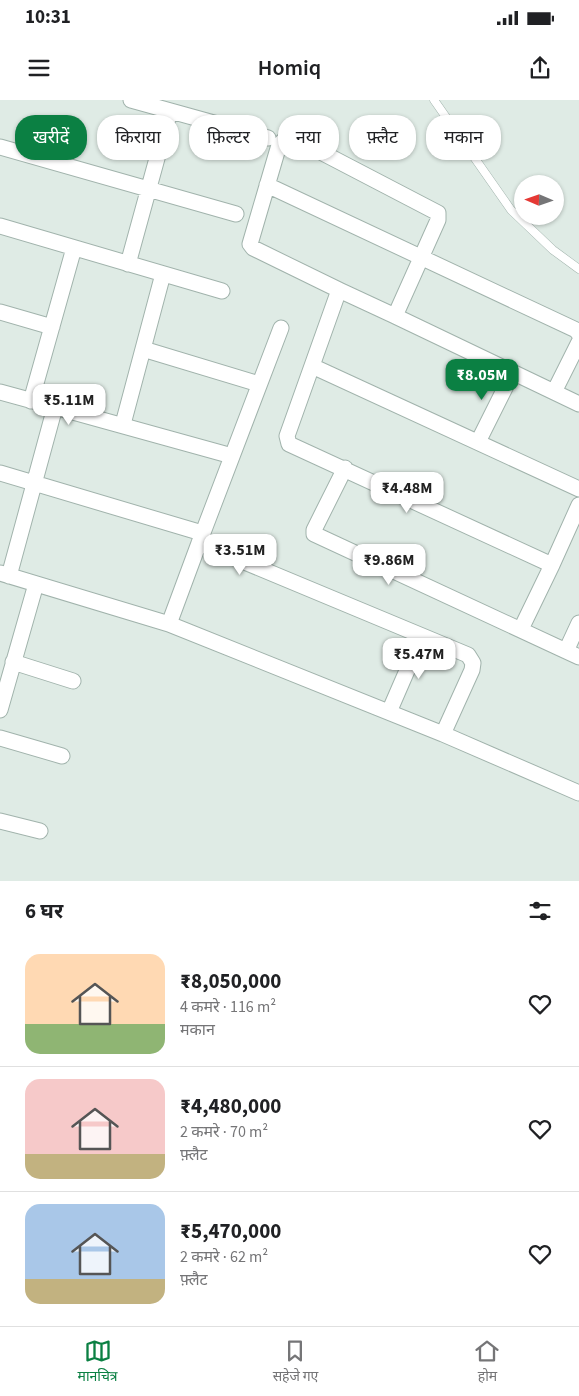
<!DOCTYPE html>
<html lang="hi">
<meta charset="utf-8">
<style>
:root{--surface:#fff;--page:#f6f6f6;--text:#202124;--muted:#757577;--line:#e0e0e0;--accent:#0b8043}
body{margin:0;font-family:"Source Sans 3","Noto Sans Devanagari",sans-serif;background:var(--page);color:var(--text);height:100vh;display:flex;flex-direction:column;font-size:19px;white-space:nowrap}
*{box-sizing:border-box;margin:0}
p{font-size:16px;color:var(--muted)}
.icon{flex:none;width:28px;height:28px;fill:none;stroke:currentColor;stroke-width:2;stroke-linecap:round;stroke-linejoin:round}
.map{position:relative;height:781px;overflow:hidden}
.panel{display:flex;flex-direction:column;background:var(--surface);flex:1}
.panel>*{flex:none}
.banner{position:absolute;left:15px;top:15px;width:550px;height:45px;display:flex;gap:10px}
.needle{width:32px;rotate:272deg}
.fabs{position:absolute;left:514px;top:75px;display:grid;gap:10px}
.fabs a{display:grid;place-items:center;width:50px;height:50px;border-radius:50%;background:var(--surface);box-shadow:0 1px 4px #0004;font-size:25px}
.price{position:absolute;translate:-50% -42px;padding:0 11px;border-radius:10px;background:#fff;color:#222;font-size:16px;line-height:32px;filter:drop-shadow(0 1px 2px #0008)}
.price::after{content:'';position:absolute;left:50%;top:30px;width:15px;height:11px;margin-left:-8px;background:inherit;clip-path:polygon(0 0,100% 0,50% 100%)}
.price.selected{background:var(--accent);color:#fff}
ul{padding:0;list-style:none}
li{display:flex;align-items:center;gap:15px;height:125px;padding:0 25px}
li+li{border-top:1px solid var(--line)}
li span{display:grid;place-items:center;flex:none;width:140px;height:100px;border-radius:15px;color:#555}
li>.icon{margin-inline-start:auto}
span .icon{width:60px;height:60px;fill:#fffc;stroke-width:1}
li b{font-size:21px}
h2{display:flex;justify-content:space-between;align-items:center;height:60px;padding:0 25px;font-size:21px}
.pill{padding:0 18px;border-radius:20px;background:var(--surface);box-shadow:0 1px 4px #0004;font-size:18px;line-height:45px}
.pill.selected{background:var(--accent);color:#fff}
.status{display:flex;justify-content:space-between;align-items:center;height:35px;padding:0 25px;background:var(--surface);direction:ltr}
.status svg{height:14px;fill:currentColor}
header{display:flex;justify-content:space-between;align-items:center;height:65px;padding:0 25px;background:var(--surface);font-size:22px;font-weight:600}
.tabs{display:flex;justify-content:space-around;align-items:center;height:70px;border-top:1px solid var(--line);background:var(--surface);font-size:14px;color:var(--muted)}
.tabs a{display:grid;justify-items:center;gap:2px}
.tabs .selected{color:var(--accent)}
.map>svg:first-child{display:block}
</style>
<div class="status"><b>10:31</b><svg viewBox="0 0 49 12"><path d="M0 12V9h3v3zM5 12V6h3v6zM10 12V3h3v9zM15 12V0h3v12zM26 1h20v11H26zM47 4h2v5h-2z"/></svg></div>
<header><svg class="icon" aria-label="menu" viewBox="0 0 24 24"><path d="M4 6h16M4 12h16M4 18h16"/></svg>Homiq<svg class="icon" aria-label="share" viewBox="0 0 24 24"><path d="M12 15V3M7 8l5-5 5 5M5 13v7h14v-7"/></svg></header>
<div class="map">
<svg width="579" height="781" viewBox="0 0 579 781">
<rect width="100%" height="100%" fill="#dfebe5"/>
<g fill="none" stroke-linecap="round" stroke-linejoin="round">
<defs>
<path id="service" d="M434 0 511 110 553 150 579 169"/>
<path id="minor" d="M131 0 268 38
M0 47 236 114
M267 85 576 230 579 234
M0 126 222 191
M128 164 170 11
M339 190 395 216 438 120V113L294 38 285 39 279 45 250 144 253 148 339 190 287 336 289 344 552 465 579 405
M0 212 52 227
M395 216 579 304
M281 228 199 443 468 555 473 563 472 570 443 634
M143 249 259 284
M312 266 579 389
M0 292 55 307
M554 292 579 242
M31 301 74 148
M123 324 163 174
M478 342 513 272
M345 368 314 430V434L566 551
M0 373 202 433
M0 473 169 524 443 634 579 693
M9 476 55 307 232 356
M579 523 566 551 579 557
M169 524 199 443
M521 529 552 465
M13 562 73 581
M0 610 36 484
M389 612 422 536
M0 638 62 656
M0 721 40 731"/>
</defs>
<!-- service casing -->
<use href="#service" stroke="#a1b3ac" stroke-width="9"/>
<!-- minor casing -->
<use href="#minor" stroke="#a1b3ac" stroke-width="17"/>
<!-- service -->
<use href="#service" stroke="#fff" stroke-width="8"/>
<!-- minor -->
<use href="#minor" stroke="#fff" stroke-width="15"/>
</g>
</svg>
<div class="fabs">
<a><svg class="needle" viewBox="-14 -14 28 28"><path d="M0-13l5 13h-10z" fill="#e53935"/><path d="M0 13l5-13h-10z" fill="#757577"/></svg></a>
</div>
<b class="price selected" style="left:482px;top:301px">₹8.05M</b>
<b class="price" style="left:69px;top:326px">₹5.11M</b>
<b class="price" style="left:407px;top:414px">₹4.48M</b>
<b class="price" style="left:240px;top:476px">₹3.51M</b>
<b class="price" style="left:389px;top:486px">₹9.86M</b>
<b class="price" style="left:419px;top:580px">₹5.47M</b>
<div class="banner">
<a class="pill selected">खरीदें</a>
<a class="pill">किराया</a>
<a class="pill">फ़िल्टर</a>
<a class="pill">नया</a>
<a class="pill">फ़्लैट</a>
<a class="pill">मकान</a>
</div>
</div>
<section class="panel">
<h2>6 घर<svg class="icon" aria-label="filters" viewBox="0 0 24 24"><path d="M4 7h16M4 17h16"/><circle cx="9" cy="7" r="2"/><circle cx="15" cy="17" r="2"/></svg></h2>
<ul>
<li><span style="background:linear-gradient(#ffd9b3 70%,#8fb573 0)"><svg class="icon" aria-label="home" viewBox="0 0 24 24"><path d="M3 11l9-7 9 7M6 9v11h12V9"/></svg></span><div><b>₹8,050,000</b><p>4 कमरे · 116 m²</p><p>मकान</p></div><svg class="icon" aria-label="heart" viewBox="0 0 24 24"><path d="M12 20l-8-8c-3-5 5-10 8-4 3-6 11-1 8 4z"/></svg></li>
<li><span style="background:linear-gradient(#f6c9c9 75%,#c2b280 0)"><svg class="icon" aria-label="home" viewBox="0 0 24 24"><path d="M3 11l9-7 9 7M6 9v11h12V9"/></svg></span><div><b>₹4,480,000</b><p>2 कमरे · 70 m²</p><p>फ़्लैट</p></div><svg class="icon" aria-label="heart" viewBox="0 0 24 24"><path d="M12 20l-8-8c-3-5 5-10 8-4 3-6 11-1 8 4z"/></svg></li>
<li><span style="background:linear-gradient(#a9c7e8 75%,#c2b280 0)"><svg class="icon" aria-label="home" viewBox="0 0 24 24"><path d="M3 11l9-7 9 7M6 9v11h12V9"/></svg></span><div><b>₹5,470,000</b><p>2 कमरे · 62 m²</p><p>फ़्लैट</p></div><svg class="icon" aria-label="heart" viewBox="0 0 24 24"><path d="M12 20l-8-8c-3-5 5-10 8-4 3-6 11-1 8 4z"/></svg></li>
</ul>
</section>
<nav class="tabs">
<a class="selected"><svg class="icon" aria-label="map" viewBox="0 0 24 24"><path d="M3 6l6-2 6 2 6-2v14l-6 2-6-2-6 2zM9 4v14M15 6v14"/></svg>मानचित्र</a>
<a><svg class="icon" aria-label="saved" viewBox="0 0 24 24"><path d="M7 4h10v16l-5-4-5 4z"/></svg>सहेजे गए</a>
<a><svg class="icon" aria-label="home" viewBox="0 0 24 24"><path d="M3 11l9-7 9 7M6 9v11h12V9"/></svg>होम</a>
</nav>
